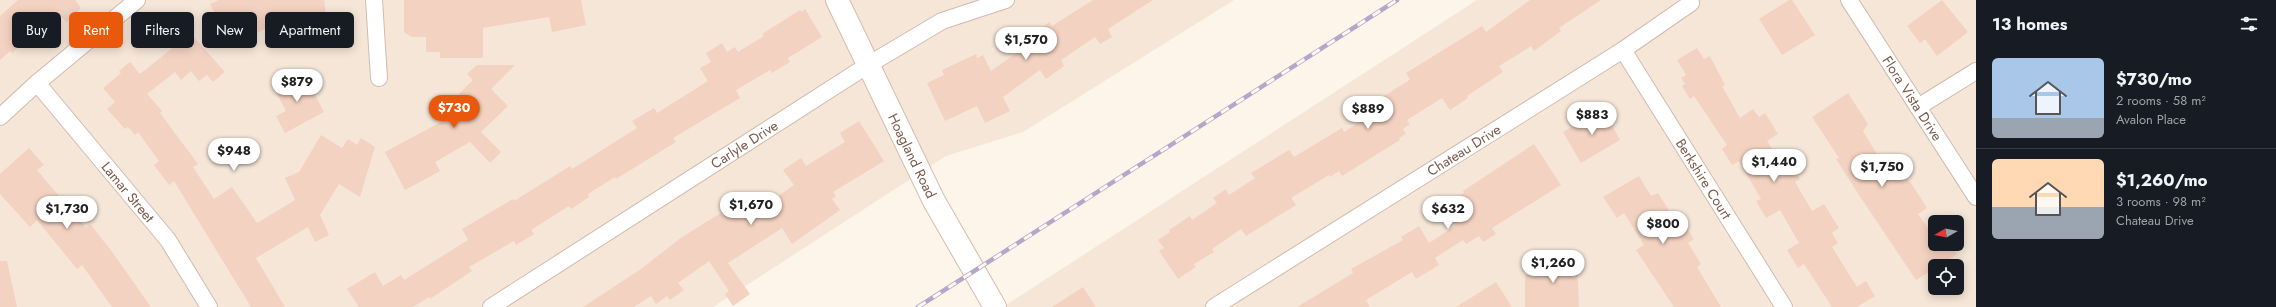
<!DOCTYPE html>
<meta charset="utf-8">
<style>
:root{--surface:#171b24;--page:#20242c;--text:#f1f3f6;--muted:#9ea1a6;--line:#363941;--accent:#ea580c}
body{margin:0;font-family:Jost,sans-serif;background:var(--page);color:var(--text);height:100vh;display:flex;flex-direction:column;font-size:15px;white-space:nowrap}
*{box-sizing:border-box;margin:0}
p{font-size:13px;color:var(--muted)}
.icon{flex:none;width:22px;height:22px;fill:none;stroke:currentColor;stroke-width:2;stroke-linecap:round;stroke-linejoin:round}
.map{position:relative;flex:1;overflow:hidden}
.side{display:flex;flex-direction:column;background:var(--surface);width:300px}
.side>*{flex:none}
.guide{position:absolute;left:12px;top:12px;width:380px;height:36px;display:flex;gap:8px}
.needle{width:26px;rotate:261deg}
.tools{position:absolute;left:1928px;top:215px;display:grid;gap:8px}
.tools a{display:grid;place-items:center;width:36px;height:36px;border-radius:6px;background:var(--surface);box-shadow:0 2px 10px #0003;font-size:20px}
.price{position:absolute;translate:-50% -34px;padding:0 9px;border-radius:14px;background:#fff;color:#222;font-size:13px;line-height:26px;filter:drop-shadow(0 1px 2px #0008)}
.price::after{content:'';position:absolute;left:50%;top:24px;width:12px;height:9px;margin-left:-6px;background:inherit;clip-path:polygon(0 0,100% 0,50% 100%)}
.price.selected{background:var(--accent);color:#fff}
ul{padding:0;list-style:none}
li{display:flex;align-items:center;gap:12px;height:100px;padding:0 16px}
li+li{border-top:1px solid var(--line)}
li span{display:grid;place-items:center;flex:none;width:112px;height:80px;border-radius:6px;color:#555}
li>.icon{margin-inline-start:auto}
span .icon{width:48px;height:48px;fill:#fffc;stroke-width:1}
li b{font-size:17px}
h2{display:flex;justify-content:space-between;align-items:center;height:48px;padding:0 16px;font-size:17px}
.chip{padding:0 14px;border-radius:6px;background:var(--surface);box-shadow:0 2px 10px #0003;font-size:14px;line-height:36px}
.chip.selected{background:var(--accent);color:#fff}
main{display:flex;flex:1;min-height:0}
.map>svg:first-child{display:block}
</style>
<main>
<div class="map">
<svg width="1976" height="307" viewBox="0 0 1976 307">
<rect width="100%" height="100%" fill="#fdf5ea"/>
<!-- residential -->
<path fill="#f5e6d8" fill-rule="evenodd" d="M0 0H1234L1023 132 946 156 713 307H0Z
M1477 0H1976V307H1003ZM1935 222H1957V244H1935ZM1935 266H1957V288H1935Z"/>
<!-- building -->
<path fill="#f3d2c1" d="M18 0H75L81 8 66 22 59 14 37 34 35 32 12 53 10 51 0 60V16Z
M219 0H324L326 16H322L324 27 310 29V31L280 36 278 22 249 37 246 31 229 40 210 4Z
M404 0H581L586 25 552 32 549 17 483 28V58H440V52H426V37H411L404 32Z
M1093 0H1153L1108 29 1112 37 1100 44 1095 37 1061 60 1064 66 1046 79 1040 70 1003 97 1010 111 985 123 977 106 945 121 927 83 944 75 942 70 976 54 977 58 983 55 991 71 1025 47 1023 44 1049 22 1052 26Z
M1530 0H1601L1559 28 1561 31 1534 51 1531 46 1499 66 1503 72 1467 96 1468 98 1450 110 1442 98 1407 120 1410 124 1403 129 1406 134 1399 138 1400 140 1342 176 1339 171 1330 177 1329 175 1291 198 1296 205 1246 236 1241 229 1212 249 1214 252 1194 264 1196 267 1178 279 1159 251 1164 248 1158 240 1170 232 1169 230 1190 216 1192 220 1217 203 1213 198 1226 189 1229 195 1255 178 1251 173 1289 150 1294 157 1342 128 1344 132 1373 114 1368 106 1408 81 1410 79 1406 73 1482 26 1486 32Z
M1789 0H1792L1815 35 1782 55 1759 19Z
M1942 0 1968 32 1937 56 1925 39 1920 43 1907 26Z
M805 9 822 37 788 58 790 62 772 73 770 70 736 90 740 98 673 138 676 142 616 179 615 177 588 194 589 197 571 209 569 206 531 230 534 234 516 245 514 241 469 267 472 271 430 299 429 297 413 307H359L347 289 375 272 383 286 401 275 404 280 468 240 462 229 513 199 514 201 570 166 572 169 637 128 632 121 654 108 657 113 708 81 700 68 711 62 706 53 722 43 727 52 735 47 738 52 764 36 762 34 800 10 802 12Z
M183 25 225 72 213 82 207 75 199 81 191 71 181 80 175 72 147 94 162 111 160 113 198 164 193 167 214 199 232 187 257 223 295 200 285 178 299 172 321 135 342 148 348 139 357 145 361 138 375 147 360 197 339 184 320 215 329 235 315 242 308 227 256 258 285 307H251L174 181 169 185 154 165 159 161 138 132 135 135 128 127 125 129 107 109 115 102 103 88 121 73 119 71 130 62 140 74 175 46 168 36Z
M1697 48 1704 59 1710 56 1725 85 1722 86 1740 118 1753 109 1759 117 1765 113 1778 134 1767 141 1784 169 1791 165 1800 179 1795 182 1812 211 1824 204 1839 228 1832 233 1838 243 1832 247 1857 287 1866 281 1875 296 1857 307H1832L1804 264 1798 268 1787 250 1799 243 1780 210 1766 218 1756 201 1761 199 1739 161 1732 165 1722 149 1727 145 1694 96 1690 99 1682 86 1685 84 1681 78 1686 75 1677 60Z
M477 65H515L491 89 508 106 481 132 501 152 490 163 470 142 435 162 440 171 405 190 385 152 463 110 453 100 473 80 467 74Z
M303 72 324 112 285 133 276 116 286 111 274 88Z
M1848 93 1868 124 1863 131 1881 161 1889 157 1904 181 1907 179 1909 180 1927 208 1918 214 1935 238V244H1951L1957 254 1939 266H1935V268L1916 280 1859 195 1836 159 1839 158 1812 117Z
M1603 109 1620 140 1581 163 1563 132Z
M859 121 884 161 833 192 836 196 832 199 840 210 792 244 782 228 728 263 750 294 733 306 725 294 729 291 709 261 678 283 684 290 670 300 667 296 656 304 651 296 634 307H583L641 269 682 237 721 213 723 216 744 202 752 214 794 185 783 170 801 158 806 166 845 142 840 133Z
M1534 144 1561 185 1492 228 1496 234 1483 242 1479 236 1466 244 1463 240 1435 258 1439 265 1416 279 1412 272 1366 300 1370 307H1297L1353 273 1351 269 1403 240 1401 237 1419 226 1429 243 1455 226 1443 206 1464 193 1463 191Z
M29 148 44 165 37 170 86 228 90 224 110 249 151 307H112L82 265 77 269 37 220 30 227 0 194V174Z
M1639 176 1651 196 1658 193 1677 223 1681 220 1694 239 1688 243 1701 264 1697 267 1721 307H1674L1636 250 1644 245 1624 213 1617 218 1603 197Z
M1557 257H1577L1579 307H1525V275H1533V263H1547V259H1557Z
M0 261H7L17 307H0Z
M1496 282 1512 307H1456Z
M1083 287 1096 307H1052Z"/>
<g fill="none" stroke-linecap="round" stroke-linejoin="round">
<defs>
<g id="street">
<path d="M374 0 379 78"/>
<path id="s1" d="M1849 0 1976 197"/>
<path id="s2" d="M1623 50 1784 307"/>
<path id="s3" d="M37 83 168 240 209 307"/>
<path d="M1918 107 1976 71"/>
<path d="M0 117 37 83 137 0"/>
<path id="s4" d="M491 307 868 65 942 21 1006 0"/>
<path id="s5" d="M1214 307 1623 50 1691 3"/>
</g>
<g id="secondary">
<path id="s6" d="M837 0 934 201 995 307"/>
</g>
</defs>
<!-- street casing -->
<use href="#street" stroke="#d1bbae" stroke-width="18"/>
<!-- secondary casing -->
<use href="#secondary" stroke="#d6bdae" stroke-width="24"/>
<!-- street -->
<use href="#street" stroke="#fff" stroke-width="16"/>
<!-- secondary -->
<use href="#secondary" stroke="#fff" stroke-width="22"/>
<defs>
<path id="rail" d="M918 307 1397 0"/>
</defs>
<!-- rail casing -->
<use href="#rail" stroke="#b7a6c9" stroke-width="4.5"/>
<!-- rail -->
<use href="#rail" stroke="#fff9f1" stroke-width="3" stroke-dasharray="9" stroke-linecap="butt"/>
</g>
<g text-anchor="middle" stroke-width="3.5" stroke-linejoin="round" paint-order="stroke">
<!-- street labels -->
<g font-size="14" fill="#7a594c" stroke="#fff9f1">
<text dy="5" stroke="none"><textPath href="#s1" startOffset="117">Flora Vista Drive</textPath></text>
<text dy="5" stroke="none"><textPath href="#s4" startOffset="301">Carlyle Drive</textPath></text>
<text dy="5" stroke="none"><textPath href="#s5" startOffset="295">Chateau Drive</textPath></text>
<text dy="5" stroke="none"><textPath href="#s6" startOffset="173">Hoagland Road</textPath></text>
<text dy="5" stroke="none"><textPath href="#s2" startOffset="152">Berkshire Court</textPath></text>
<text dy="5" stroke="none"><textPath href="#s3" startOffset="142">Lamar Street</textPath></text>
</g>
</g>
</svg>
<div class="tools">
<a><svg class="needle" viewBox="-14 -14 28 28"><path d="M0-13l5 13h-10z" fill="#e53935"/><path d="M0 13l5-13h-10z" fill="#9ea1a6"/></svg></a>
<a><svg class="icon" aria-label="locate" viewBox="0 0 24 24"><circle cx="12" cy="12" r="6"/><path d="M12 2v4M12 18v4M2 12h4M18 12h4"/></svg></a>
</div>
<b class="price" style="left:1026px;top:61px">$1,570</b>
<b class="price" style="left:297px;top:103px">$879</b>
<b class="price selected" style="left:454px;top:129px">$730</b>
<b class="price" style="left:1368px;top:130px">$889</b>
<b class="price" style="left:1592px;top:136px">$883</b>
<b class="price" style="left:234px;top:172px">$948</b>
<b class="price" style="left:1774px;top:183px">$1,440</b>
<b class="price" style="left:1882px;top:188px">$1,750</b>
<b class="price" style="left:751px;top:226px">$1,670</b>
<b class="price" style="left:67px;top:230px">$1,730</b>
<b class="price" style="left:1448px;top:230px">$632</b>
<b class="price" style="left:1663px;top:245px">$800</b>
<b class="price" style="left:1553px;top:284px">$1,260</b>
<div class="guide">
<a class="chip">Buy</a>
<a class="chip selected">Rent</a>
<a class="chip">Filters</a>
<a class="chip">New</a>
<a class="chip">Apartment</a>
</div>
</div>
<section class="side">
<h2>13 homes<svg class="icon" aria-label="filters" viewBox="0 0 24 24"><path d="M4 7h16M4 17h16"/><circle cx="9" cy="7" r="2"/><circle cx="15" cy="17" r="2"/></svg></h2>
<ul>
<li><span style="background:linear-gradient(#a9c7e8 75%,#9aa5b1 0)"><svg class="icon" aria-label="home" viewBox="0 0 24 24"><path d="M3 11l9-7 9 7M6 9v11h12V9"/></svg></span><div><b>$730/mo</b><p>2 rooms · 58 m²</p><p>Avalon Place</p></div></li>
<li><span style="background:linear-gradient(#ffd9b3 60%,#9aa5b1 0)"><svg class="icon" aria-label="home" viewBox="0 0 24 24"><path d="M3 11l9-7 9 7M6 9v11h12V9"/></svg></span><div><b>$1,260/mo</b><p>3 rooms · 98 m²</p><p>Chateau Drive</p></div></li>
</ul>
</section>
</main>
